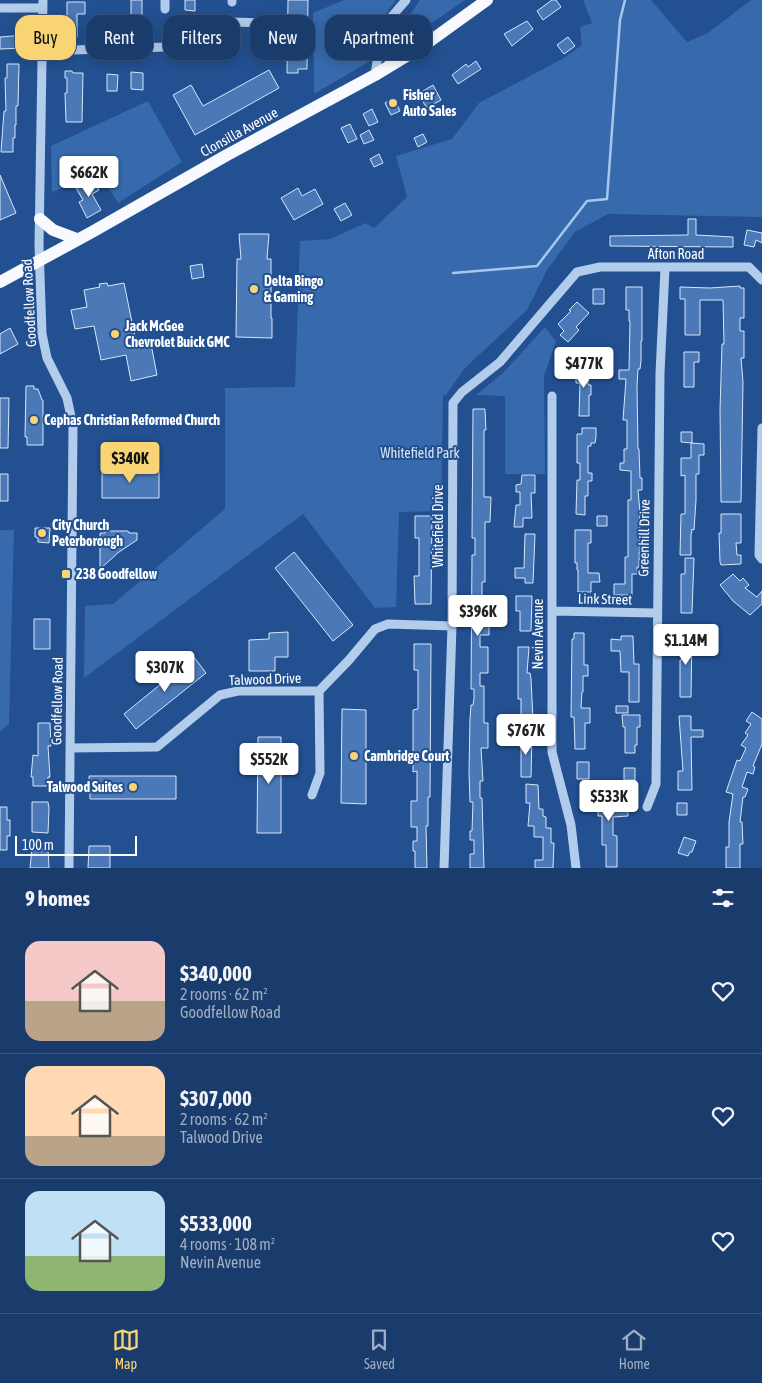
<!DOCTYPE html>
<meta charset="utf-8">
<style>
:root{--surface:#1a3c6c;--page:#234372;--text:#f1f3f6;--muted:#9fadc2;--line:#38567f;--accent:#f8d474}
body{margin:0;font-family:"Asap Condensed",sans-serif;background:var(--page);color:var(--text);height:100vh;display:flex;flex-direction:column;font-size:19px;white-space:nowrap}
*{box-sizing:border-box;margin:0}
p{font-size:16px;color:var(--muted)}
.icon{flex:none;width:28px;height:28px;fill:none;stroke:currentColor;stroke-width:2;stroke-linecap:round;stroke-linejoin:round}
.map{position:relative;height:868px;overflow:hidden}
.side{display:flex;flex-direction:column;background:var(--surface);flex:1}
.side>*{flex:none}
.top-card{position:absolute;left:15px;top:15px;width:500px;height:45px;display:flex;gap:10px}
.scale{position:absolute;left:15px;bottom:12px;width:122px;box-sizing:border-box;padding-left:5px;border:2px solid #fff;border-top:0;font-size:14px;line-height:18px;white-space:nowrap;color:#fff;-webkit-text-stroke:4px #225090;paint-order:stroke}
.price{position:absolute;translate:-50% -42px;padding:0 11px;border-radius:5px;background:#fff;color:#222;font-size:16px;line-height:32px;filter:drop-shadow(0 1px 2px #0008)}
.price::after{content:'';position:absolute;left:50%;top:30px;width:15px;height:11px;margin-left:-8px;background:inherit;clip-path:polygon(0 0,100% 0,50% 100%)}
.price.current{background:var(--accent);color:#111}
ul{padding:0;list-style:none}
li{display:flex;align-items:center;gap:15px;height:125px;padding:0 25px}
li+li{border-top:1px solid var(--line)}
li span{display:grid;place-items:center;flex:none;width:140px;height:100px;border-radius:15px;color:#555}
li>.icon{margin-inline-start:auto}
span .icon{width:60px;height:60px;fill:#fffc;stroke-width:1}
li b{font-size:21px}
h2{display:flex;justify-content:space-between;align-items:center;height:60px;padding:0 25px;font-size:21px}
.chip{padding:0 18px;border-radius:15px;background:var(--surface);box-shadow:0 2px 12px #0003,0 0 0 1px var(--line);font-size:18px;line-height:45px}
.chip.current{background:var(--accent);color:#111}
.tabs{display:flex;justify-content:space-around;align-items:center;height:70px;border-top:1px solid var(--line);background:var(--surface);font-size:14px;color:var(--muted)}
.tabs a{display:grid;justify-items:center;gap:2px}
.tabs .current{color:var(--accent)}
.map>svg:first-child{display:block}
</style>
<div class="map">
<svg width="762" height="868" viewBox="0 0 762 868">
<rect width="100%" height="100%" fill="#225090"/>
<!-- green -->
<path fill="#366aad" d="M344 0H396L372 34 370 61 314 94 313 13Z
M420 0H465L400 45V29Z
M583 0H651L687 42 708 33 751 0H762V217L608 214 575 232 547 270 527 310 464 369 446 395H443L441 511 399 512 396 607 375 608 303 514 84 678 85 606 113 604 225 509V388L295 387 300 241 331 239 365 223 374 228 407 197 396 156 452 139 479 103 564 58 582 45 580 27 592 23Z
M148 101 182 162 118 203 95 166 62 188 52 192 51 146Z
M545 327 556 341 544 376 545 474H505V396L476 395 503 373Z
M0 530H14L9 724 0 732Z"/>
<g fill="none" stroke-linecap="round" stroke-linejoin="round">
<!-- stream -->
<path stroke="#a6c6ed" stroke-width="2.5" d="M453 273 537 266 587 201 607 199 620 20 625 0"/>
</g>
<!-- building -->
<path fill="#4b79b7" stroke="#d8e6f9" d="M131 0H142V20H145V31H126V20H131Z
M185 0H195V11L185 10Z
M288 0H308L307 69H298V73H287Z
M552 0H556L561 7 543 20 537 11Z
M67 2H85V14H77V37H67Z
M527 21 533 29 512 46 504 34Z
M12 36H26V48L0 49V37Z
M568 37 575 46 564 54 557 45Z
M476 61 481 69 458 84 452 75 466 64 468 67Z
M7 64H19L18 106H16V125H15V138H13V152H1L4 111H6L5 78H7Z
M269 70 279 88 195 135 173 95 191 85 203 106Z
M65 71H72L73 73H83L82 122H66L65 93H67V78H65Z
M131 72 143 73V90L131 89Z
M107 74 118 75 117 91H107Z
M433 85 441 100 427 108 418 94Z
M394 98 400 111 391 115 385 103Z
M372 109 378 122 369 126 363 114Z
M350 124 357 139 348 143 341 128Z
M369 130 374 140 364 144 360 135Z
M423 134 427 142 418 147 414 138Z
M379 154 383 163 374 167 370 159Z
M0 175 16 213 0 220Z
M93 179 99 190 92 194 101 210 87 218 79 202 83 200 76 188Z
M298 188 302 196 315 189 323 204 294 220 281 198Z
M345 203 352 215 341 221 334 209Z
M688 219H696V235L733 237V247L610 246V236L688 235Z
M747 230 762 233V243L756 240 754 247 744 245Z
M239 234H269L267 259H271V318H272V338L236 337 237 259H241Z
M202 264 204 277 192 279 190 266Z
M107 283 108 286 124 283 136 342 150 339 157 375 131 381 126 355 101 360 94 326 75 329 71 310 87 307 84 290 100 287 99 284Z
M740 286V288H744V318H740V331H744V358H741L743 382 741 502H721L720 410 722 344H724L723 300H700V335H685V299H680V287L710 288Z
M626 287H642V341H641V361L640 369H638L637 386 638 449H639L640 478H642V490H638L640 512 639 567H637V574H632V595H614V584H625V557H628V500H631V471L620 470V463H624V449H627V420H623L626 379H619V370H629L630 321H629V310H626Z
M593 289H604V304H593Z
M577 302 589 313 576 327 579 330 568 342 560 335 564 331 558 324 571 311 569 310Z
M10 328 18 344 0 354V334Z
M684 352H699V362H694V387H684Z
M576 364H588V385H591V395H589V416H579L580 383H576Z
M26 386H34V389H38L42 400H43V445H27V437H25Z
M0 398H9L8 448H0Z
M473 409H485L486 430H484V497H491L490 522H485V582H482V625H489V635H480V647H488V673H480V686H484V723H488V748H481L483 781H480V798H482L484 868H470V854H474V840H470V831H472L473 802H470L469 772 470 719 471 705H473L474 698V689H471L472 555H475V538H472Z
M582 428H596V437L595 443H591V446H588V473H592V481H588V496H585V515L576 514 577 480H580V463H577V434H582Z
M681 432H692V443L681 442Z
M691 443 704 444V455H699V474H696V500L694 530 692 529 691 535V555H680L681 514H685V475L681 476V458H691Z
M102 470 159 471V498H102Z
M0 474H8V501H0Z
M522 475H535V493H531L532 518H523V527H514L516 505H520V492H516V485L521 484Z
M721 514H741V543H736L737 555H741V564L721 565 720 562 719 533H721Z
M415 516H432L431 604H415L414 576H419V538H415Z
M597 516H607V526H597Z
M35 528H50L49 543 38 542V538L35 537Z
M575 530H591V543H588V573H599L600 582H591V592H578V570H577V563H575Z
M105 531H128L129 533H137V540L119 552 100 569V533H105Z
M525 534H535L533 583H525V578H515V568H524Z
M294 552 353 625 333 641 275 568Z
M685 558H694L692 613H681V574H685Z
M733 574 740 581 743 578 749 585 745 588 757 597 762 591V604L750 615 733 601 720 585Z
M516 596H532L531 631H520V611H516Z
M34 619H50V649H34Z
M288 632V657H275V671H249V640L269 639V633Z
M574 633H584V665H588V676H583V692H582L581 708H590V723H585V749H575L574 717H571L572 639H574Z
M682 634H692L691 697H680V660H682Z
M621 636H633L634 664H639V702H629V672H621L620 651H611V639L621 640Z
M414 644H431L430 797H428V826H426L427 868H415V851H413V841H417V827H411V801H417V771L413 772V710L418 709V670H414Z
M518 647H529L527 673H530L531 679 533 720H521V699H518Z
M194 657 206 673 136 729 124 714Z
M616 706H628V713H616Z
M342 709 366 710V804L341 803Z
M752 712 762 719V744L753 766 755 767 753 774 747 772 742 787 748 789 745 797H743L740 822H742L743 844H740V868H726V847H729V822L733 794 726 792 737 760 740 761 746 748 741 745 748 735 745 733 751 724 746 721Z
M622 715H640V727H637V745H635V753H625V727H623Z
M679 716H691V730H703V737H691L692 790H678V771H683Z
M38 723H50L51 746H48L50 777H48V786H33V777H31L33 755 38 756Z
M521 736H532L531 777H521Z
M258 737H281V833H257Z
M577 762H589V779H577Z
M624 768H635V780H624Z
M89 776H176V799H90Z
M526 784 538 785 539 809H543V816L546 817V828H551V843H554L553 868H535V860H543V837H534V826H528L530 803H526Z
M587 789H599V807H617V791H627L628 816 613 817V835L617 836V867H606V845H602V816H598V808H587Z
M32 802H48L49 808 48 833 32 832Z
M677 803H687V815H677Z
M0 807H7V820H10V836H7V850H0Z
M684 837 696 841 692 852H690L688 856 678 853Z
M89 846H110V868H88Z
M32 849H48L49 868H30Z"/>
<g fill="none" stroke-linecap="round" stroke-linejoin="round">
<!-- minor -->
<path stroke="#b2ccec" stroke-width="9" d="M43 0 39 245 42 334 47 358 67 398 73 426 69 868
M232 2V0
M0 8H43
M165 9V0
M232 22 269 23
M379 44 392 65
M43 51 165 47 175 40
M375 75 382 28 406 0
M552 396V752L571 825 576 868
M762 428 759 555 762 559
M552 611 657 613
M70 748 157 747 220 695 238 691H319L349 660 375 629 388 624 452 626
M312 795 320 773 319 691
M647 807 656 784 660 373 665 268
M444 868 452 626 453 403 462 392 500 362 577 272 600 267H749L762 280"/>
<!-- major -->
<path stroke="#f8faff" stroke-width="12" d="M40 219 53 230 77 239
M0 282 92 232 227 155 375 75 426 44 487 0"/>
</g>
<!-- markers -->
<g fill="#f8d474" stroke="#225090" stroke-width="2">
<circle cx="393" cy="103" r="5"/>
<circle cx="254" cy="289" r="5"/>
<circle cx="115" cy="334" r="5"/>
<circle cx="34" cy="420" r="5"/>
<circle cx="42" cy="533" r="5"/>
<rect x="61" y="569" width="10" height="10" rx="2.5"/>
<circle cx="354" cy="756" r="5"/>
<circle cx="133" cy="787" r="5"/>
</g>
<g text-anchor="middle" stroke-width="4" stroke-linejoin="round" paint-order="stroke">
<!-- poi labels -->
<g font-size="14" font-weight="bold" fill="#fff" stroke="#225090" text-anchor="start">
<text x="403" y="100">Fisher<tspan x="403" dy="16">Auto Sales</tspan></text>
<text x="264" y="286">Delta Bingo<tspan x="264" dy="16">&amp; Gaming</tspan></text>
<text x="125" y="331">Jack McGee<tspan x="125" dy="16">Chevrolet Buick GMC</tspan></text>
<text x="44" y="425">Cephas Christian Reformed Church</text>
<text x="52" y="530">City Church<tspan x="52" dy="16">Peterborough</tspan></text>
<text x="76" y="579">238 Goodfellow</text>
<text x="364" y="761">Cambridge Court</text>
<text x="123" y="792" text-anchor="end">Talwood Suites</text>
</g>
<!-- street labels -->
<g font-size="14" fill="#fff" stroke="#225090">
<text transform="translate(239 132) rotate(-29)" y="5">Clonsilla Avenue</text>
<text x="676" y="259">Afton Road</text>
<text transform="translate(29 303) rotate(-93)" y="5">Goodfellow Road</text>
<text transform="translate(438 526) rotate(-90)" y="5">Whitefield Drive</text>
<text transform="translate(644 538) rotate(-89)" y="5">Greenhill Drive</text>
<text transform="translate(605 599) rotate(1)" y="5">Link Street</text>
<text transform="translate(538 634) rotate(-90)" y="5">Nevin Avenue</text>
<text transform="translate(265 679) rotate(-2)" y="5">Talwood Drive</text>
<text transform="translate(57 701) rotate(-89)" y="5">Goodfellow Road</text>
</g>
<!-- park labels -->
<g font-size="14" fill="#d8e6f9" stroke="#225090">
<text x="420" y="458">Whitefield Park</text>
</g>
</g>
</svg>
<div class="scale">100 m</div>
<b class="price" style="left:89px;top:198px">$662K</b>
<b class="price" style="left:584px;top:389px">$477K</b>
<b class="price current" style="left:130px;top:484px">$340K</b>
<b class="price" style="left:478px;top:637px">$396K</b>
<b class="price" style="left:686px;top:666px">$1.14M</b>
<b class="price" style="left:165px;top:693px">$307K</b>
<b class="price" style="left:526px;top:756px">$767K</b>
<b class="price" style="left:269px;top:785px">$552K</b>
<b class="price" style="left:609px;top:822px">$533K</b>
<div class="top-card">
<a class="chip current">Buy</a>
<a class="chip">Rent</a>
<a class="chip">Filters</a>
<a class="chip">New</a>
<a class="chip">Apartment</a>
</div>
</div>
<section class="side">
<h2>9 homes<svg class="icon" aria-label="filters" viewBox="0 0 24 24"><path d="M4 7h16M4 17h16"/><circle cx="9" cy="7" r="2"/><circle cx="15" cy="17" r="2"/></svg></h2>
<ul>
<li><span style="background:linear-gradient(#f6c9c9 60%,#b9a48a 0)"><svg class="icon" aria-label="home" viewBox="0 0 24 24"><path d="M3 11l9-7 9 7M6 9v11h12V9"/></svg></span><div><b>$340,000</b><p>2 rooms · 62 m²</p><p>Goodfellow Road</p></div><svg class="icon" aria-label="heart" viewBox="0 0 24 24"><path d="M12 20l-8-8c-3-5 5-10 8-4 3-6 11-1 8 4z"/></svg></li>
<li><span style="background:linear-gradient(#ffd9b3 70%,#b9a48a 0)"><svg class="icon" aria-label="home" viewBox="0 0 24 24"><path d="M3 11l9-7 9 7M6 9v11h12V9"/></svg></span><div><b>$307,000</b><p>2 rooms · 62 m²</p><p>Talwood Drive</p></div><svg class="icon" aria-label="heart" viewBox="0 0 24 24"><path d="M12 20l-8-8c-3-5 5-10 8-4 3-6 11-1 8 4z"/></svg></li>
<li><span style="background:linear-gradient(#bfe0f5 65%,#8fb573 0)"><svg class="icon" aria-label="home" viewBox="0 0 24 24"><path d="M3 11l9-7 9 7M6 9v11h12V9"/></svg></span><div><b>$533,000</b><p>4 rooms · 108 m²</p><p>Nevin Avenue</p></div><svg class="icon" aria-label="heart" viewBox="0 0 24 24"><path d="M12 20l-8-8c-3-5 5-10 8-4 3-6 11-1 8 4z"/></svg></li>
</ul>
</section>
<nav class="tabs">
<a class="current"><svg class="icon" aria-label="map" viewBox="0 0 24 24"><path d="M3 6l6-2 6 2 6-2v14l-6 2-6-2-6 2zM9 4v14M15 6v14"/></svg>Map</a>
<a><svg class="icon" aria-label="saved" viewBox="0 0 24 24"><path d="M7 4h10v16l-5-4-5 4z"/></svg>Saved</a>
<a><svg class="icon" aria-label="home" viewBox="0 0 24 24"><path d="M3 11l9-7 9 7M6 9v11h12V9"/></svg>Home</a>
</nav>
